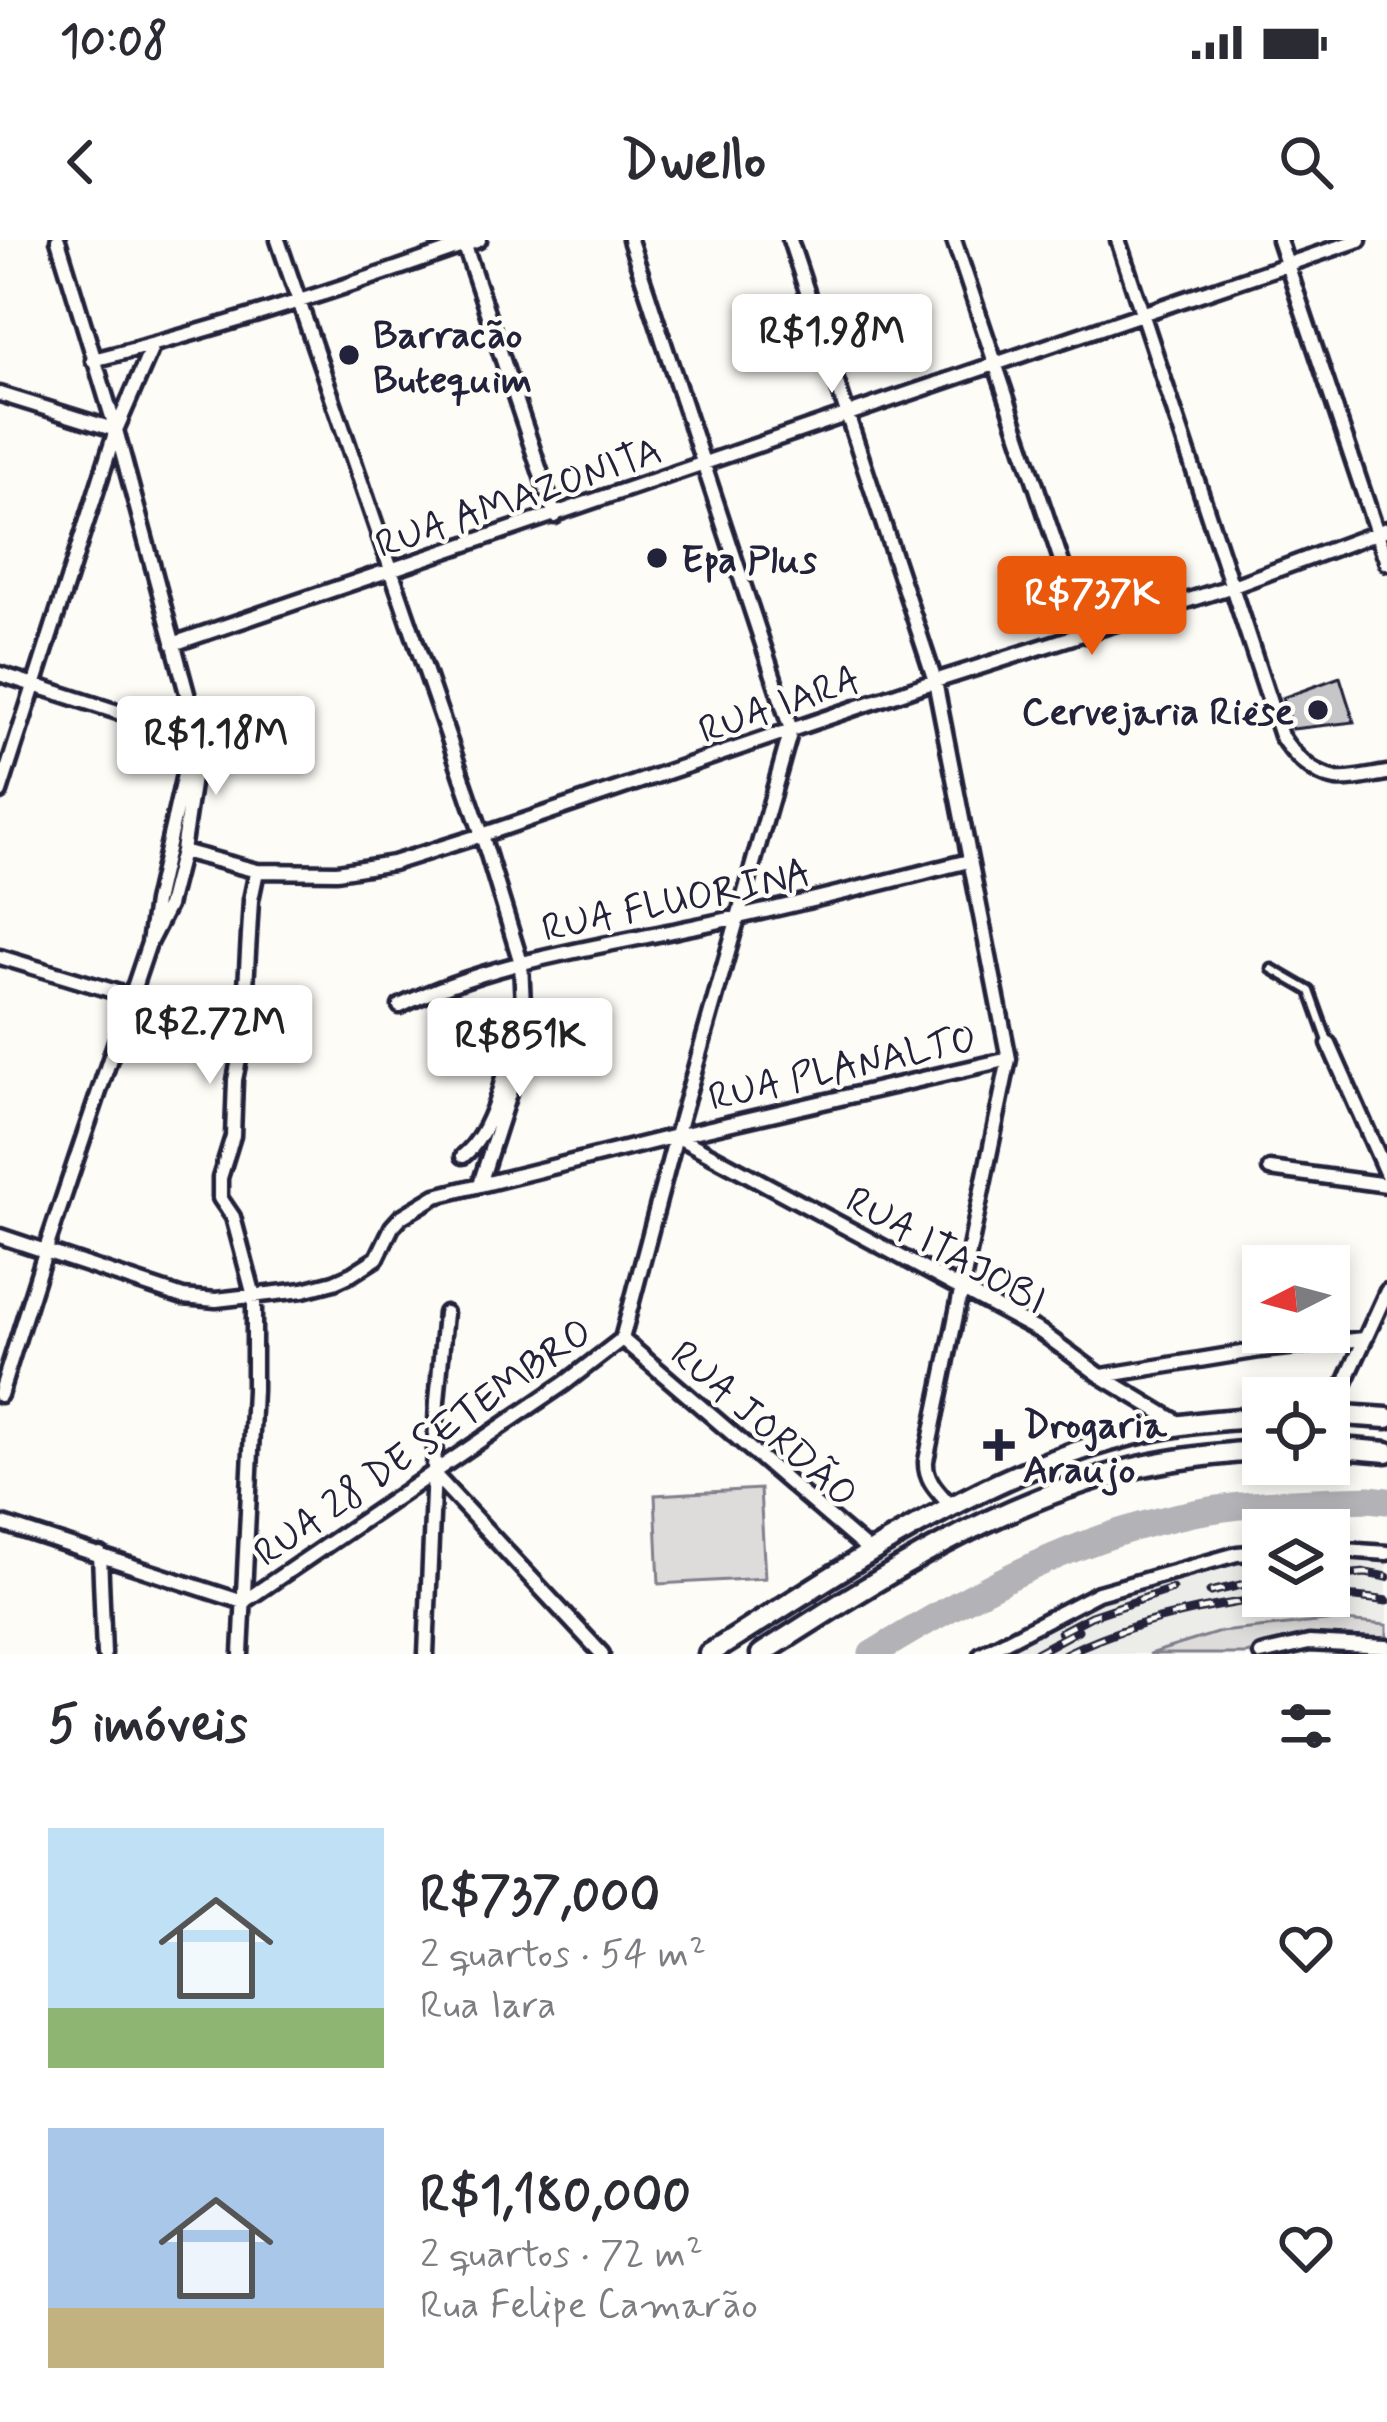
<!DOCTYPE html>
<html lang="pt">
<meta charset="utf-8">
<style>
:root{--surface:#fff;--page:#f2f2f3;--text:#2b2b33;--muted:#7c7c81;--accent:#ea580c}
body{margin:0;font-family:Mynerve,sans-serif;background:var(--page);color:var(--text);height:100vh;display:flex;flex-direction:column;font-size:45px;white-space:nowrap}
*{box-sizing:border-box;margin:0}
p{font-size:39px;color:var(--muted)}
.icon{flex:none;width:66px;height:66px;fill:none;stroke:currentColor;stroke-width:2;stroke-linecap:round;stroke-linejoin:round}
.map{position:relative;height:1414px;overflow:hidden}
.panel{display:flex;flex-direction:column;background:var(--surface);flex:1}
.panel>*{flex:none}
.needle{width:78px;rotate:264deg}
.fabs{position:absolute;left:1242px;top:1005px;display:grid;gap:24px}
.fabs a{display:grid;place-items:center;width:108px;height:108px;border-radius:0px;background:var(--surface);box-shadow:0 6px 18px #0003;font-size:60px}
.price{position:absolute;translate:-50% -102px;padding:0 27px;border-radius:12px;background:#fff;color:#222;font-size:39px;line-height:78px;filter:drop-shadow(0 3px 6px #0008)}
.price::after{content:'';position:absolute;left:50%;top:72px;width:36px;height:27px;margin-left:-18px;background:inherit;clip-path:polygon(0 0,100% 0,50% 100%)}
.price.selected{background:var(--accent);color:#fff}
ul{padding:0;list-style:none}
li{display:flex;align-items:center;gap:36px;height:300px;padding:0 48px}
li span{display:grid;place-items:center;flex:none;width:336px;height:240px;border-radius:0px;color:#555}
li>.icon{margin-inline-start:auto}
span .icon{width:144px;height:144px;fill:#fffc;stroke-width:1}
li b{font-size:51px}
h2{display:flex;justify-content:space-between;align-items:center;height:144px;padding:0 48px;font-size:51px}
.status{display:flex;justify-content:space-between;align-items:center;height:84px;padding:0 60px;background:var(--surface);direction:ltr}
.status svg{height:33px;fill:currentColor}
header{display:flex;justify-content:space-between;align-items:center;height:156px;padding:0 48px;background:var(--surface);font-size:54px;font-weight:800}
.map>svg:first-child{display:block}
</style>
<div class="status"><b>10:08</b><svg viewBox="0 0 49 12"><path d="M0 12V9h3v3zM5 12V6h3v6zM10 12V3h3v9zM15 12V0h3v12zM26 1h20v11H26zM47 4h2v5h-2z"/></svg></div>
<header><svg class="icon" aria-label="back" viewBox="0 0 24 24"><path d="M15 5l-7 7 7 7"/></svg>Dwello<svg class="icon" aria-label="search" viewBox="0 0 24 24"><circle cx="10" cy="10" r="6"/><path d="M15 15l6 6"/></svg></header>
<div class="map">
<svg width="1387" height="1414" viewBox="0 0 1387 1414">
<rect width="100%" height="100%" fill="#fdfcf7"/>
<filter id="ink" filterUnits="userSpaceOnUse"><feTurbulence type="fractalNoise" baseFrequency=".00833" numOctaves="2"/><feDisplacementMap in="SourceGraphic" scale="24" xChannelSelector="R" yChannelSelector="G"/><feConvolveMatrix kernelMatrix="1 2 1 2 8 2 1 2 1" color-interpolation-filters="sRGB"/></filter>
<g filter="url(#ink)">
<!-- built -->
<path fill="#ecece9" d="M1263 1315V1356H1329V1315L1387 1320V1399L1210 1414H988L1079 1364 1215 1319Z"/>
<!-- green -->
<path fill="#dddcdb" stroke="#807f8b" stroke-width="3" d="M760 1249 765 1338 659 1344 655 1255Z
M1335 1380 1387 1385V1403L1270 1407 1246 1414H1149L1220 1392Z"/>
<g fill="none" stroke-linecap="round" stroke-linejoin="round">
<!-- river -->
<path stroke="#b2b2b7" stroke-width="27" d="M872 1414C967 1356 1065 1302 1175 1277 1239 1262 1304 1261 1369 1259L1387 1261"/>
</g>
<!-- building -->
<path fill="#c6c6c8" stroke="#22223b" stroke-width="3" d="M1340 437 1354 482 1292 489 1282 458Z"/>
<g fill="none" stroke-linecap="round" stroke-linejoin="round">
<defs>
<path id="lane" d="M1272 729 1310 751 1329 804"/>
<path id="street" d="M58 0 116 190 199 498 182 611 168 666 149 703
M278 0 482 595 521 723 523 765 516 832 480 944
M463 0 555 276
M790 0 935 441 1009 819 926 1221C925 1241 939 1252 951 1266
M954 0 1086 395
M1118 0 1281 496C1293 515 1313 535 1336 539 1352 541 1372 535 1387 533
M1279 0 1387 323
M93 120C223 88 352 45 479 0
M0 154 116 190
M173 404 1359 0
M0 434 198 498
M0 552 116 190 153 105
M182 611 257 631 337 632 393 623 482 595 935 441 1233 346 1387 289
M0 717 133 757
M400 766C490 722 594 708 692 687 785 668 877 644 969 621
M1329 804 1387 935
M676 896 1041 1092 1101 1136 1182 1185
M463 916C496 890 507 821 516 780
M1270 929 1387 945
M0 996 183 1057 216 1060 303 1050 334 1042 352 1034 377 1018 392 987 401 977 436 956 676 896 1009 819
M622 1099 870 1312
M1102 1136 1260 1110 1364 1099
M0 1155 46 1009 149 703 155 662 195 486
M1335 1174 1343 1147 1387 1051
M434 1234 602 1414
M0 1283 243 1362
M1329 1309 1387 1313
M100 1314 104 1414
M243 1362 565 1143 622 1099 676 896 791 490 630 0
M241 1414 254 1150V1056L233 977 220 958V938L233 896 235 840 243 799 251 660 257 631
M426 1414 437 1161 445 1073
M981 1414 1098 1353 1237 1314 1263 1312
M1261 1414 1309 1403 1387 1407"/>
<path id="primary" d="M1329 1174 1387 1178
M1329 1207 1387 1212
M709 1414C852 1325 1001 1216 1171 1187 1201 1181 1233 1180 1263 1177
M761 1414C878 1339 998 1261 1134 1228 1177 1218 1220 1214 1263 1210"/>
</defs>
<!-- lane casing -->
<use href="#lane" stroke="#22223b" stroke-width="15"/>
<!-- street casing -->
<use href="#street" stroke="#22223b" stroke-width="21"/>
<!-- primary casing -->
<use href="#primary" stroke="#22223b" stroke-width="27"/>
<!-- lane -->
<use href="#lane" stroke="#fdfcf7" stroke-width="6"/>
<!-- street -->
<use href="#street" stroke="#fdfcf7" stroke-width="12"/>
<!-- primary -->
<use href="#primary" stroke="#fdfcf7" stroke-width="18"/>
<defs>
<path id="rail" d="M1329 1336 1366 1333 1387 1337
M1210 1352 1263 1340
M1061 1392 1091 1376 1172 1349
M1034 1414 1078 1390
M1065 1414C1153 1371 1290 1344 1387 1361"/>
</defs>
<!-- rail casing -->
<use href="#rail" stroke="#22223b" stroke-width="9"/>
<!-- rail -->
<use href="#rail" stroke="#fdfcf7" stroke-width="4.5" stroke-dasharray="14" stroke-linecap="butt"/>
</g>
</g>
<!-- markers -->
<g fill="#22223b" stroke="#fdfcf7" stroke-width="4.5">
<circle cx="349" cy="115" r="12"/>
<circle cx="657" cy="318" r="12"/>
<circle cx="1318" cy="470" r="12"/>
<path d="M993 1187h12v12h12v12h-12v12h-12v-12h-12v-12h12z"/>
</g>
<g text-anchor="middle" stroke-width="9" stroke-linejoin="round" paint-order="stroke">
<!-- poi labels -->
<g font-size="39" font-weight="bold" fill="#22223b" stroke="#fdfcf7" text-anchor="start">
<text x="373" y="107">Barracão<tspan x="373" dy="45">Butequim</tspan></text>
<text x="681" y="332">Epa Plus</text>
<text x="1294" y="484" text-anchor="end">Cervejaria Riëse</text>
<text x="1023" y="1197">Drogaria<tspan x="1023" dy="45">Araujo</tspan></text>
</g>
<!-- street labels -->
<g font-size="39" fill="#22223b" stroke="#fdfcf7">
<text transform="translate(518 256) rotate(-19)" y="14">RUA AMAZONITA</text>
<text transform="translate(779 463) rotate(-19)" y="14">RUA IARA</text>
<text transform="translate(676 659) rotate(-12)" y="14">RUA FLUORINA</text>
<text transform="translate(842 826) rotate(-13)" y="14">RUA PLANALTO</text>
<text transform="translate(947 1009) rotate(29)" y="14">RUA ITAJOBI</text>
<text transform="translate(765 1183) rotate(41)" y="14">RUA JORDÃO</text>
<text transform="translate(422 1201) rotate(-35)" y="14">RUA 28 DE SETEMBRO</text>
</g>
</g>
</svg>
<div class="fabs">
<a><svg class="needle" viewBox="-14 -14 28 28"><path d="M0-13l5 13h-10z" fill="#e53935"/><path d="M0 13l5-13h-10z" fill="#7c7c81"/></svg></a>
<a><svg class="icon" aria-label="locate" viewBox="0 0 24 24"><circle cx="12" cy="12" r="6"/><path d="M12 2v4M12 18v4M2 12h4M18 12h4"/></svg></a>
<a><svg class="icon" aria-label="layers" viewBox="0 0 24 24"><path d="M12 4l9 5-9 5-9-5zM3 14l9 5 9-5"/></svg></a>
</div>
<b class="price" style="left:832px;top:156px">R$1.98M</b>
<b class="price selected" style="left:1092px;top:418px">R$737K</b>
<b class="price" style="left:216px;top:558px">R$1.18M</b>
<b class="price" style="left:210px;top:847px">R$2.72M</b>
<b class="price" style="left:520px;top:860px">R$851K</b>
</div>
<section class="panel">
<h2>5 imóveis<svg class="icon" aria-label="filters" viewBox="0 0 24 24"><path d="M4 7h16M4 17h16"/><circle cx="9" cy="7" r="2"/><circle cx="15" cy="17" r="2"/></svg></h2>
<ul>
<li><span style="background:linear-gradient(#bfe0f5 75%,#8fb573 0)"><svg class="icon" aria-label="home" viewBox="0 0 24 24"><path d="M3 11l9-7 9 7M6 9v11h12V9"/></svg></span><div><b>R$737,000</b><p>2 quartos · 54 m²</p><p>Rua Iara</p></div><svg class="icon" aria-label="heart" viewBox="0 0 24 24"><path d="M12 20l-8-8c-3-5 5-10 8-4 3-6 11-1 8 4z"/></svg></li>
<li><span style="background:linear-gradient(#a9c7e8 75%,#c2b280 0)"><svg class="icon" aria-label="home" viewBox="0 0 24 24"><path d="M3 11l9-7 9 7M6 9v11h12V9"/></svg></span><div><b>R$1,180,000</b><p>2 quartos · 72 m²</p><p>Rua Felipe Camarão</p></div><svg class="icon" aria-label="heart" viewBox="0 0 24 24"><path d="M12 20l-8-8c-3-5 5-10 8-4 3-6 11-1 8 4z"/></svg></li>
</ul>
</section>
